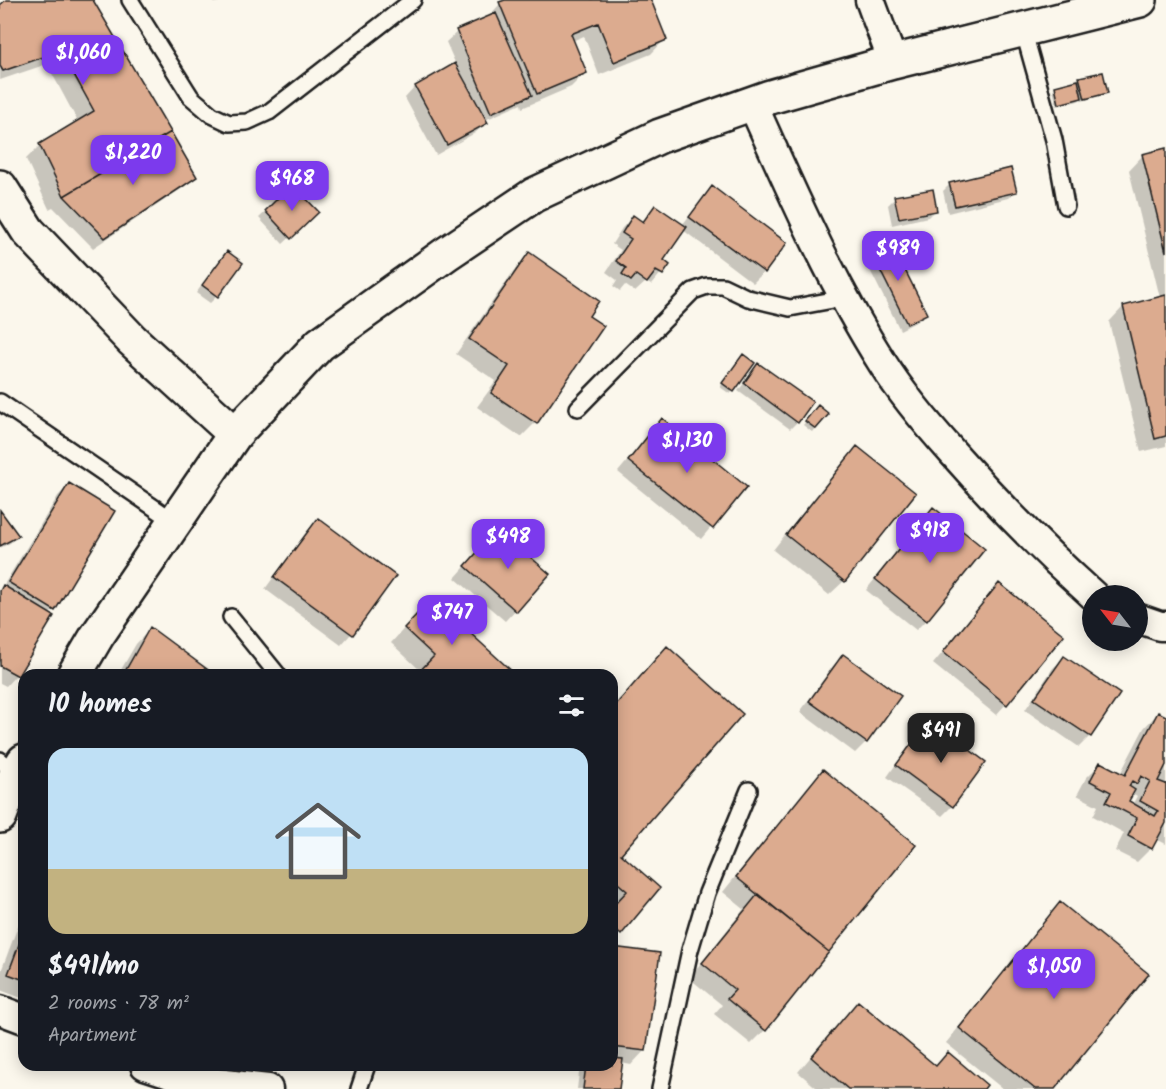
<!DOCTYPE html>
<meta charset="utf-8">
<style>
:root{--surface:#171b24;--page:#242831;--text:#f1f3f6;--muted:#9ea1a6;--line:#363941;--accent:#7c3aed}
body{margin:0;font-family:Kalam,sans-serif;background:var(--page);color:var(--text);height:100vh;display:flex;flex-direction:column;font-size:22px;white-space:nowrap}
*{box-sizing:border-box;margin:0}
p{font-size:20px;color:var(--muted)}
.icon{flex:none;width:33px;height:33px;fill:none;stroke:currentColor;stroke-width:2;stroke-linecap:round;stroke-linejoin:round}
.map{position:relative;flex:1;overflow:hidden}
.drawer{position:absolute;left:18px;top:669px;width:600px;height:402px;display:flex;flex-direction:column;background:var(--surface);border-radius:18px;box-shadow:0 3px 15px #0003}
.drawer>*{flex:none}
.needle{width:39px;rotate:301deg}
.controls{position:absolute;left:1082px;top:585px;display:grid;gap:12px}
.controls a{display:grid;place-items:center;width:66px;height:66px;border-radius:50%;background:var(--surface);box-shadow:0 3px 15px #0003;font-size:30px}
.price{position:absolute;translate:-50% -51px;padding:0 14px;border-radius:12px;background:var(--accent);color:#fff;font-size:20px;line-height:39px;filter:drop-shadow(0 2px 3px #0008)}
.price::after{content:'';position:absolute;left:50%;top:36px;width:18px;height:14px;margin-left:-9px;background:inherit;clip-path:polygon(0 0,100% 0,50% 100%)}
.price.active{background:#222;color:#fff}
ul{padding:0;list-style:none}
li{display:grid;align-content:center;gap:12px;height:318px;padding:0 30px}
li+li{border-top:2px solid var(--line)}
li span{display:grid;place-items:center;height:186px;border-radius:18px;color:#555}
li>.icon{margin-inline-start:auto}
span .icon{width:108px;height:108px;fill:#fffc;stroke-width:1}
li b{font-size:26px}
h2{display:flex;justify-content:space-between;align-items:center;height:72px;padding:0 30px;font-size:26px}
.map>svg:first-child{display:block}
</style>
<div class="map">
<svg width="1166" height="1089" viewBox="0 0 1166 1089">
<rect width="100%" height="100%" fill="#fbf7ec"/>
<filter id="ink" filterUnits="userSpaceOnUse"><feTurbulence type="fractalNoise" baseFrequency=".0167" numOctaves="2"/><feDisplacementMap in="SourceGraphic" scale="12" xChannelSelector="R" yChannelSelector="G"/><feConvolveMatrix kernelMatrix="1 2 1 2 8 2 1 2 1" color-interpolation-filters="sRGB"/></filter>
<g filter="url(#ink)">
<!-- shadow -->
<path fill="#0003" fill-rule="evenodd" d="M9 0H91L195 177 184 187 93 248 53 207 49 209 26 159 40 145 78 122 47 64 0 80V7Z
M214 0H230L214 3Z
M509 0H649L665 39 651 54 599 75 584 36 572 41 585 73 571 87 522 108 521 104 485 120 486 123 475 133 436 155 405 98 415 87 456 65 446 42 457 32 486 19 500 4Z
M1080 79 1106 92 1103 95 1082 101 1081 98 1078 101 1057 106 1053 90 1056 87 1078 81Z
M1166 150V446L1141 452 1109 322 1123 307 1160 298 1129 170 1143 155Z
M950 184 1015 191 1008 198 948 213 943 191Z
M292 187 317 212 283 244 259 218Z
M712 188 785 243 764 272 753 283 683 230 662 261 668 265 651 285 646 282 635 292 625 285 620 291 613 286 617 280 606 272 621 250 612 244 622 228 633 217 641 223 655 207 682 225Z
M895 198 935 210 928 217 892 225 888 205Z
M870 251 925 314 918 321 900 330 864 258Z
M227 253 217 296 210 303 196 293Z
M529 254 587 316 602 326 535 423 521 437 477 407 496 381 456 354 515 269Z
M740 359 733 391 730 394 720 387Z
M758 365 797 422 790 429 738 391Z
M815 410V428L812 432 803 425Z
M662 420 745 487 701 539 618 472Z
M858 448 914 494 844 581 829 595 773 550 843 462Z
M69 485 54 610 49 614 52 616 16 675 6 686 0 683V591L58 496Z
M0 512 17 536 10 543 0 548Z
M318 520 394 576 351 634 341 645 265 589 307 531Z
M923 520 926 620 916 630 866 590Z
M488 541 548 575 505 621 455 578Z
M999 585 1006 704 996 715 933 664Z
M417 614 514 675H417L421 671 391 643Z
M150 629 213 675H118L136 644Z
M843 656 866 742 855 753 800 712 833 666Z
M1064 658 1118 694 1090 736 1079 747 1025 710 1053 668Z
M612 709 619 854 658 888 612 942V908L614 906 612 904Z
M1158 713 1166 717V844L1156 839 1151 848 1137 862 1115 851 1124 833 1093 816 1098 806 1077 795 1086 778 1100 764 1120 774 1144 728ZM1132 793 1137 796 1132 805 1127 802Z
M929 722 952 806 942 816 887 777 918 733Z
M823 771 765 1030 751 1044 714 1014 722 1005 689 978 744 909 723 892 809 785Z
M1061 904 1053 1089H1003L946 1043 1046 919Z
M24 910V999L0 990V974Z
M612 948 645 1050 631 1065 621 1063 617 1089H577L580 1065H612Z
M844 1017 935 1067 982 1089H818L798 1072Z"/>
<!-- building -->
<path fill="#dcab8f" stroke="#1c1c1c" stroke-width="1.5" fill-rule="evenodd" d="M6 0H93L171 132 64 196 39 144 94 111 61 51 3 71 0 66V5Z
M505 0H651L667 40 614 62 598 23 571 34 587 73 537 94 499 2Z
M496 13 532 95 491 113 456 30Z
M455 63 488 123 447 145 415 86Z
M1103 72 1108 93 1085 99 1079 77Z
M1078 80 1082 98 1059 104 1055 86Z
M171 132 197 177 105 238 64 196Z
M1166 148V252L1142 154Z
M1011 168 1017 192 955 206 949 183Z
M292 184 319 212 291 239 265 211Z
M712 186 787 243 765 273 689 217Z
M933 189 937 211 899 218 894 196Z
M655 205 687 227 664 260 670 265 663 275 656 271 647 283 636 275 631 281 622 274 626 268 616 261 631 239 622 233 633 215 643 222Z
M890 240 927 314 907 324 870 250Z
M227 251 243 263 218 297 202 285Z
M529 252 599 301 589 316 604 326 537 424 491 393 509 366 469 339Z
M1166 295V436L1155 439 1123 306Z
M743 354 755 363 734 392 722 383Z
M758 363 813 402 798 423 744 383Z
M818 405 829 414 816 429 805 421Z
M662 418 747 487 713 529 628 461Z
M857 446 916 493 845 582 786 535Z
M69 483 115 511 55 611 8 582Z
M933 507 985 549 927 621 875 579Z
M0 510 19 536 0 546Z
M318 518 396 576 353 635 274 577Z
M498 529 550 574 517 612 465 566Z
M999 583 1064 635 1007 705 943 652Z
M3 585 54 616 18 676 0 666V591Z
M432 598 516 675H416L434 656 404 628Z
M150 627 215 675H123Z
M667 646 743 714 621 854 660 888 621 935 612 927V907L627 891 612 878V709Z
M843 654 901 696 867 743 809 701Z
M1064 656 1120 694 1091 737 1034 699Z
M1158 712 1166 716V765L1158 781 1166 784V823L1152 849 1128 836 1137 818 1106 802 1111 792 1090 781 1100 762 1125 775ZM1141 776 1150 781 1140 801 1158 811 1155 816 1129 801 1135 790 1129 786 1132 781 1137 784Z
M929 720 986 762 953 807 896 765Z
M823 769 916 845 829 952 736 877Z
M758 894 829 952 766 1031 727 999 735 990 702 963Z
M1060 902 1149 974 1055 1089H1035L959 1028Z
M24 931V980L8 974Z
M612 947 660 953 646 1051 612 1047Z
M858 1001 936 1066 948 1052 987 1085 984 1089H848L811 1057Z
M612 1058 623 1059 619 1089H583L586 1065H612Z"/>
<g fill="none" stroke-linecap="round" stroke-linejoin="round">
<defs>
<path id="service" d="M130 0 191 97 212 115 229 123 247 122 269 112 413 0
M1023 29 1054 140 1066 206
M0 402 175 522
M578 408 693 291 707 286H723L748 298 790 308 844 298
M231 617 278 675
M0 760 16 774
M359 1089 367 1065
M660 1089 690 950 707 893 749 790"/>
<path id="minor" d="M870 0 893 62
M752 103C792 192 831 282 883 364 903 396 928 425 953 453 997 503 1044 551 1094 596
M1137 618 1160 626H1166
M0 1010 24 1019
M145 1065 191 1080 268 1089"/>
<path id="tertiary" d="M0 187 28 231 132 340 235 434"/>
<path id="primary" d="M74 675 97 636 235 434 320 344 446 254 534 195 660 136 770 97 893 62 1140 0
M0 816 16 774 24 761"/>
</defs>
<!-- service casing -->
<use href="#service" stroke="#1c1c1c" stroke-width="20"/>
<!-- minor casing -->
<use href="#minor" stroke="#1c1c1c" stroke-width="33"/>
<!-- tertiary casing -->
<use href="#tertiary" stroke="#1c1c1c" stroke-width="38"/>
<!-- primary casing -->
<use href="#primary" stroke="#1c1c1c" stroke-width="38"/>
<!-- service -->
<use href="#service" stroke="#fbf7ec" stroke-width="15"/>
<!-- minor -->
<use href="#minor" stroke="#fbf7ec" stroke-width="28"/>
<!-- tertiary -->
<use href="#tertiary" stroke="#fbf7ec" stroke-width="33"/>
<!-- primary -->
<use href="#primary" stroke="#fbf7ec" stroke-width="33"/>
</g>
</g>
</svg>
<div class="controls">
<a><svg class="needle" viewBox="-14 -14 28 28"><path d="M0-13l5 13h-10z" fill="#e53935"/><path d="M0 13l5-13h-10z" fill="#9ea1a6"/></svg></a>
</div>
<b class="price" style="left:83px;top:86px">$1,060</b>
<b class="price" style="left:133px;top:186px">$1,220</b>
<b class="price" style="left:292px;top:212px">$968</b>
<b class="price" style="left:898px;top:282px">$989</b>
<b class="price" style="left:687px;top:474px">$1,130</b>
<b class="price" style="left:930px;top:564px">$918</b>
<b class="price" style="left:508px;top:570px">$498</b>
<b class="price" style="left:452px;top:646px">$747</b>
<b class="price active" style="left:941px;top:764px">$491</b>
<b class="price" style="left:1054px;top:1000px">$1,050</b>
<section class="drawer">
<h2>10 homes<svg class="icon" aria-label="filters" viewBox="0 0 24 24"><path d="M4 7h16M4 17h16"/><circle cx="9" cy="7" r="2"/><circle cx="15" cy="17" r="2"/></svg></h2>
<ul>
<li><span style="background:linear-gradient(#bfe0f5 65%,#c2b280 0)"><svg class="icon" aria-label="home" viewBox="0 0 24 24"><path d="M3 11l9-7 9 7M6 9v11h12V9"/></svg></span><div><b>$491/mo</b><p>2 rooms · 78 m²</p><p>Apartment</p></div></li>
</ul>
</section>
</div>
